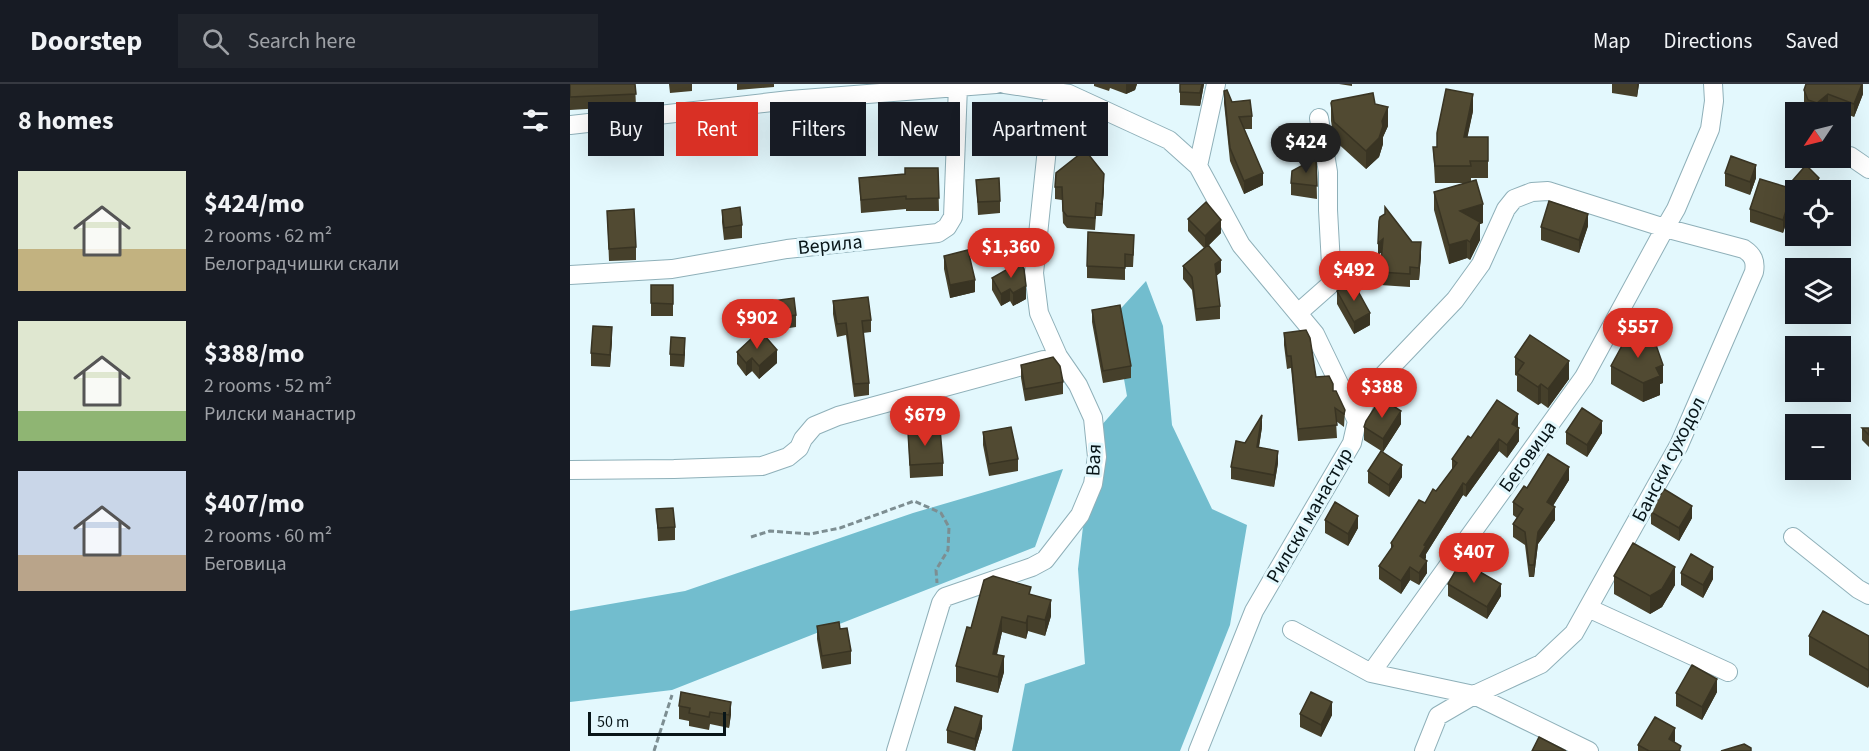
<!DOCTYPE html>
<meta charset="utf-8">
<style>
:root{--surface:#171b24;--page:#20242c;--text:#f1f3f6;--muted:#9ea1a6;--line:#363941;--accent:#d93025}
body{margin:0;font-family:"Source Sans 3",sans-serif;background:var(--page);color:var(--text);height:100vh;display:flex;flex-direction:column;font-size:22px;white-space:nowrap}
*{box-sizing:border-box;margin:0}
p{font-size:20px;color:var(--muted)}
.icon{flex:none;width:33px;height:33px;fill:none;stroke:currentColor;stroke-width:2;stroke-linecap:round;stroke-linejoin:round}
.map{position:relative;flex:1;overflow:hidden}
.panel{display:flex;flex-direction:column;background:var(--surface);width:570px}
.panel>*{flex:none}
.guide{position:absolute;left:18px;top:18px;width:570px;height:54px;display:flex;gap:12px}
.needle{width:39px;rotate:235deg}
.buttons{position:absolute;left:1215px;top:18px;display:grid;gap:12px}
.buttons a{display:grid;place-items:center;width:66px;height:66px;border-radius:0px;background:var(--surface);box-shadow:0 6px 24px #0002;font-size:30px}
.scale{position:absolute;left:18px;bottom:15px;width:138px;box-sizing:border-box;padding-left:6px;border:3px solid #081518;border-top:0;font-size:16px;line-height:21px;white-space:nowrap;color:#081518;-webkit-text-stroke:4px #e3f8fd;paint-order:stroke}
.price{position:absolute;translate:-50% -51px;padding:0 14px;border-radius:21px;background:var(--accent);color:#fff;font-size:20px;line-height:39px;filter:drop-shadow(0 2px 3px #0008)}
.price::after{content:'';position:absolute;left:50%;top:36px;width:18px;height:14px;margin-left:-9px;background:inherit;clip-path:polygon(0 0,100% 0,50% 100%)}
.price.active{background:#222;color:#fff}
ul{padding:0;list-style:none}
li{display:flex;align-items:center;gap:18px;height:150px;padding:0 18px}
li span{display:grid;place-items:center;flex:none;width:168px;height:120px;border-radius:0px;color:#555}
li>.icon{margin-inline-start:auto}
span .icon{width:72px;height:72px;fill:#fffc;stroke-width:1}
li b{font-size:26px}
h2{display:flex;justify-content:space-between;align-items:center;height:72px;padding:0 18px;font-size:26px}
.pill{padding:0 21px;border-radius:0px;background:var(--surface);box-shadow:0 6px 24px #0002;font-size:21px;line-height:54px}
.pill.active{background:var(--accent);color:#fff}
header{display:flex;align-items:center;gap:36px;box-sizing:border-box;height:84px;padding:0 30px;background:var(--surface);border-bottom:2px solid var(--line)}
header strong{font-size:28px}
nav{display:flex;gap:33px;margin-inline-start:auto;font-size:21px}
.search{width:420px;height:54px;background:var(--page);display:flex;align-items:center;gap:15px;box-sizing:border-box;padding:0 21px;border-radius:0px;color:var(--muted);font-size:22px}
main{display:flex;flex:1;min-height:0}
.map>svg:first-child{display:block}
</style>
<header>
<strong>Doorstep</strong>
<div class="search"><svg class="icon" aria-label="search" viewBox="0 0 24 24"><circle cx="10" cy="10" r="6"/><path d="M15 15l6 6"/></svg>Search here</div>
<nav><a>Map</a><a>Directions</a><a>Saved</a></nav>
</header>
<main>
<section class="panel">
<h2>8 homes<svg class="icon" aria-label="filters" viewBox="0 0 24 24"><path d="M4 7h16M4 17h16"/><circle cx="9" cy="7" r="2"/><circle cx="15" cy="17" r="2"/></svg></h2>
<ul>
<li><span style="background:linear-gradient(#dfe7d0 65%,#c2b280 0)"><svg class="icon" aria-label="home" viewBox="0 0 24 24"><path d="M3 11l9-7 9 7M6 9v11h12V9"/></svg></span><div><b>$424/mo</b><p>2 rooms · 62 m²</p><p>Белоградчишки скали</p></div></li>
<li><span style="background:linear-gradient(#dfe7d0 75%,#8fb573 0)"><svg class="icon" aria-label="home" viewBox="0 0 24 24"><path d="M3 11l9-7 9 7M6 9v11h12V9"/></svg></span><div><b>$388/mo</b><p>2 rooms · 52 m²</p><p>Рилски манастир</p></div></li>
<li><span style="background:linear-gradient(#c9d6e8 70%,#b9a48a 0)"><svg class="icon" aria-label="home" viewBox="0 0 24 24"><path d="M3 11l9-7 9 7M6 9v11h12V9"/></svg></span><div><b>$407/mo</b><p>2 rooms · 60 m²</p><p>Беговица</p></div></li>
</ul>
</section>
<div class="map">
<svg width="1299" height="667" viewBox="0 0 1299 667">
<rect width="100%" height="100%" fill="#e3f8fd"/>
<!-- forest -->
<path fill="#72bdce" d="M576 197 593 242 602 341 642 425 677 441 660 541 610 667H442L455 600 515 580 508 485 524 350 557 312 543 233Z
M493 385 465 463 102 606 0 618V527L115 507 343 429Z"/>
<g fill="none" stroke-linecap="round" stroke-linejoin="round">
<defs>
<path id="minor" d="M435 0 499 10 599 56 628 82 671 161 745 250 787 337
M0 41 220 16 426 0
M1280 72 1299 85
M628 82 646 0
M0 191 102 185 217 165 368 149 377 143 383 133 388 2
M728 229 762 199 758 126V88L749 34
M0 386 104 385 192 382 218 373 229 364 233 355 244 342 268 332 474 276
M1223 453 1288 505 1299 511
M1018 524 1158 588
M722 546 801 589 904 611 1019 667
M801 589 1014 293 1095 144 1174 165C1183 171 1186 177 1184 188L1109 361 1004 549 971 580 904 611 868 632 854 667
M326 667 371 519 375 513 462 483 475 476 510 431 523 400 527 373 523 334 508 301 488 272 469 229 464 189 483 7
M628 667 684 527 782 359 787 337 802 303 885 216 911 180 936 125 944 115 962 108 978 107 1095 144 1106 125 1140 45 1144 17 1143 0"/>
</defs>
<!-- minor casing -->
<use href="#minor" stroke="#8fb0b9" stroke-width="20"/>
<!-- path -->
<path stroke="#7d8e92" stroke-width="3" stroke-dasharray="6 3" stroke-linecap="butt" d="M181 453 200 447 240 450 270 444 344 417 371 429 379 443 378 466 366 486 367 499
M84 667 102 611"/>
<!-- minor -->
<use href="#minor" stroke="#fff" stroke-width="18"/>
</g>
<!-- wall -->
<path fill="#46402b" d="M0 0H65L66 22 0 26Z
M99 0H122V7L100 9Z
M167 0H204V3L167 6Z
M524 0H567L565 6 556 10 540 4 539 7 524 2Z
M610 0H634L630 22 610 21Z
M769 0H782V2Z
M1042 0H1069L1067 13 1042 9Z
M1293 0V10L1284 33 1258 23 1250 28H1239L1234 19V6Z
M654 7 662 18 682 32V45H674L693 101 674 110 660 77 654 19Z
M761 19 805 20 818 42 813 53V60L809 73 796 85 764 56 761 37Z
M903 27 897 53H918V94H901V97L913 139 910 140V156L900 176 897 174 879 180 864 126V108L895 99H865L863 63H867V49Z
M746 74 747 115 721 111V99Z
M1240 74H1261L1257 81Z
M368 84 369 127H336V125L291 129 289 94 335 90Z
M1155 89 1186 94 1180 111 1155 102Z
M406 96 430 117V129L408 131Z
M1223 96 1249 106H1226V111L1223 109V118L1213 149 1180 138V125L1223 105Z
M485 103H534L532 132H526L525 146 497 144 493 139 492 116 485 115Z
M152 126 172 141V154L154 156 152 138Z
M37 127 66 163V176L39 177Z
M618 135 651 149 639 161 651 188 646 192 650 222V235L626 237 622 206 613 195V182L634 164 618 147Z
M1018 142 1009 169 971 156V143Z
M808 159 851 171 849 196H840V203L810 201 812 168 808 171Z
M564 163 563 183H555V196L517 194V182Z
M374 172 405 208 380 214 374 185Z
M422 194 456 215 443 222 440 217 431 222 422 206Z
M81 201H103V232H81Z
M767 207 800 241 784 250 767 220Z
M203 217 226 231V243L206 246 203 229Z
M263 217 301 236V248L293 249 299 299V311L284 313 276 251 267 253 263 230Z
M522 226 561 282V294L533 299 522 238Z
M714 249 746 293 763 307 775 326 774 343 766 337 767 354 728 357 721 284 717 285 714 261Z
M42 256 40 283 21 282V269Z
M115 267 114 283 100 282V270Z
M167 268 207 279 189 295 182 287 176 292 167 280Z
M945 273 999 295 978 324 971 319 968 321 947 307V292L945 291Z
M451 281 493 298V310L455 317 451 294Z
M1041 282 1093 299 1090 300V311L1073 318 1041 300Z
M831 340 813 368 794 356V343Z
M692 343 689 363 708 379 704 403 661 395V383L675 359Z
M948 343 949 357 937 374 929 367 896 413 893 411 856 470 855 476 857 489 849 501 840 496 831 510 809 495V482L821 466V459L855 419 866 407 882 386V375L901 354Z
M1292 344H1299V363L1292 356Z
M338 348 373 379V392L340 394Z
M413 348 448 375V387L419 392 413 361Z
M996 348 1032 349 1017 373 996 360Z
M798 387 832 393 819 413 798 399Z
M999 396 983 422 985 436 968 460 964 493H959L955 461 943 453V440L947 434 943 431V418L957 404Z
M86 425 105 443V456L88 457Z
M1081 428 1122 434 1109 457 1081 440Z
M755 436 788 444 778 462 755 449Z
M1111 489 1143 495 1133 514 1111 501Z
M1044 492 1105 501 1092 523 1080 530 1044 510Z
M878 500 931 512 917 535 878 512Z
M461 510 481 532 475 552 458 547 456 555 432 548 427 571 434 588 428 609 386 598V582L401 544Z
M247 542 270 545 281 567V580L252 585 247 555Z
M1239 552H1299L1298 604 1239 571Z
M1147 608 1132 636 1106 622V609Z
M109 622 161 630 159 644 140 640 139 646 119 642V637L109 635Z
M730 630 762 631 751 653 730 643Z
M412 644 405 667 377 659V646Z
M1105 657 1104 658 1111 667H1068V661Z"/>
<!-- shaded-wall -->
<path fill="#393423" d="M556 0H567L565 6 556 10Z
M632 0H634L630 22V9Z
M1067 0H1069L1067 13Z
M1292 0 1293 10 1284 33V20Z
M903 10V27L894 70V53Z
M1258 10V23L1250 28H1247V19Z
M818 23V42L813 53V60L809 73 796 85V67Z
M1257 74H1261L1257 81Z
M1186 81V94L1180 111V98Z
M693 89V101L674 110V97Z
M534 90V103L532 132V120Z
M1249 94V106H1238Z
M1223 105V118L1213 149V136Z
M913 120V139L910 140V156L900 176V158L890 127Z
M1018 130V142L1009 169V156Z
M651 136V149L635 165V152Z
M813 155V167L808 171V159Z
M897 156V174L879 180V161Z
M851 158V171L849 196V184Z
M651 176V188L645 193V180Z
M405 196V208L380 214V201Z
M456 202V215L443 222V209Z
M440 205V217L431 222V210Z
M800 229V241L784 250V238Z
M42 243V256L40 283V271Z
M115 254V267L114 283V271Z
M207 266V279L189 295V282Z
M182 274V287L176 292V279Z
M999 277V295L978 324V305Z
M1093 281V299L1090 300V311L1073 318V299L1086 284Z
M971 300V319L968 321V303Z
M831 327V340L813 368V355Z
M948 330V343L942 352V340Z
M692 331V343L687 375V363Z
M1032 337V349L1017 373V361Z
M949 344V357L937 374V361Z
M929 355V367L896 413V401Z
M708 367V379L704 403V391Z
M832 381V393L819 413V401Z
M999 383V396L977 431V418Z
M893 399V411L856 470V474L850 485V472L854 461Z
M1122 422V434L1109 457V444Z
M985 423V436L968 460 964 493V481L968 448Z
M788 432V444L778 462V450Z
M857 477V489L849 501V489Z
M840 483V496L831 510V497Z
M1105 483V501L1092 523 1080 530V512Z
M1143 483V495L1133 514V501Z
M931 500V512L917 535V523Z
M481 516V532L475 552V536Z
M458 532V547L456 555V539Z
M432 533V548L423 585V570Z
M434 572V588L428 609V593Z
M1299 584V602L1298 604V586Z
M1147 595V608L1132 636V623Z
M161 618V630L159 644V631Z
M762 618V631L751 653V641Z
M412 632V644L405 667V655Z
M1105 644V657L1099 667V655Z"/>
<!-- building -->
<path fill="#514a32" stroke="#393423" stroke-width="1.5" d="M0 0H65L66 10 0 13Z
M610 0H632L630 9 610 8Z
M1236 0H1292L1284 20 1258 10 1247 19 1238 16 1234 6Z
M876 5 903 10 894 53H918V77H900L901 82H865L863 63H867V49Z
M657 6 662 18 680 16 682 32 669 33 693 89 674 97 660 64 654 7Z
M803 9 805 20 818 23 812 37 813 42 809 54 796 67 764 38 761 19 762 17Z
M515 66 534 90 532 120 526 119 525 134 497 132 493 127 492 103H485L486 89Z
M1161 72 1186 81 1180 98 1155 89Z
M746 74 747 102 721 99 722 87Z
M1236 81 1249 94 1238 106H1234L1223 96Z
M335 84H368L369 114 336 115V112L291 116 289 94 335 90Z
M429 94 430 117 408 118 406 96Z
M1190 95 1223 105 1213 136 1180 125Z
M906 96 913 120 890 127 910 138 900 158 897 156 879 161 864 108Z
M979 117 1018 130 1009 156 971 143Z
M636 118 651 136 635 152 618 135Z
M170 123 172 141 154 144 152 126Z
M815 123 842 158H851L849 184 840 183V190L810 188 813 155 808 159 809 137 810 133 815 130Z
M64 125 66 163 39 165 37 127Z
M518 148 564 151 563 171 555 170V184L517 182Z
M638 161 651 176 645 180 650 222 626 225 622 193 613 182Z
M398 166 405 196 380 201 374 172Z
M450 178 454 185 456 202 443 209 440 205 431 210 422 194Z
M783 198 800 229 784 238 767 207Z
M81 201H103V220L81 219Z
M298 213 301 236 292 237 299 299 284 300 276 239 267 240 263 217Z
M224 214 226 231 206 234 203 217Z
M550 221 561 282 533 287 522 226Z
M23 242 42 243 40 271 21 269Z
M736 246 740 254 746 293 759 292 763 300V307H766L775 326 774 330 765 324 767 341 728 345 721 272H717L714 249Z
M1060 247 1086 261 1093 281 1086 284 1090 292 1073 299 1041 282Z
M194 251 207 266 189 282 182 274 176 279 167 268 183 253 186 257Z
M960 251 999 277 978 305 971 300 968 303 947 289 954 279 945 273Z
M101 253 115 254 114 271 100 270Z
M483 273 490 282 493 298 455 305 451 281Z
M811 314 831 327 813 355 794 343 796 337Z
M927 316 948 330 942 340 949 344 937 361 929 355 896 401 893 399 854 461 856 462 850 472 857 477 849 489 840 483 831 497 809 482 823 462 821 459 849 416 855 419 863 405 866 407 887 379 882 375 898 352 901 354Z
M1012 324 1032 337 1017 361 996 348Z
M692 331 687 363 708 367 704 391 661 383 666 357 675 359Z
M441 343 448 375 419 380 413 348Z
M1292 344H1299V351Z
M370 345 373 379 340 381 338 348Z
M811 367 832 381 819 401 798 387Z
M978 370 999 383 977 418 985 423 968 448 964 481H959L955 448 943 440 953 425 943 418 954 402 957 404Z
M1094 405 1122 422 1109 444 1081 428Z
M765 418 788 432 778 450 755 436Z
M103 424 105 443 88 444 86 425Z
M1063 459 1105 483 1092 505 1080 512 1044 492Z
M1121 470 1143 483 1133 501 1111 489Z
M891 477 931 500 917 523 878 500Z
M423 492 461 503 459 510 481 516 475 536 458 532 456 539 432 533 423 570 434 572 428 593 386 582 397 543 401 544 414 496Z
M1253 527 1299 552V584L1298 586 1239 552Z
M269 538 270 545 277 544 281 567 252 572 247 542Z
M1122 581 1147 595 1132 623 1106 609Z
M111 608 161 618 159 631 140 628 139 633 119 629 120 624 109 622Z
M741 608 762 618 751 641 730 630Z
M385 623 412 632 405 655 377 646Z
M1085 633 1105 644 1099 655 1111 662 1109 667H1079L1068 661Z
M969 653 996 667H962Z
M1174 660 1181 664V667H1151Z"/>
<g text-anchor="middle" stroke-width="6" stroke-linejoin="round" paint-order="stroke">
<!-- street labels -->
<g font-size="20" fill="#081518" stroke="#e3f8fd">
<text transform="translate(260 160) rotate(-6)" y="7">Верила</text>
<text transform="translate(957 372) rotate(-54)" y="7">Беговица</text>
<text transform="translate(1098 375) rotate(-63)" y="7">Бански суходол</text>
<text transform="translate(523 376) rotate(-87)" y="7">Вая</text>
<text transform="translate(739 431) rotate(-60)" y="7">Рилски манастир</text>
</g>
</g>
</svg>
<div class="buttons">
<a><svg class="needle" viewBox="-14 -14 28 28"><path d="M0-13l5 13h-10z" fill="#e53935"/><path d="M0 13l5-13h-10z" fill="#9ea1a6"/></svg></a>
<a><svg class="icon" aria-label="locate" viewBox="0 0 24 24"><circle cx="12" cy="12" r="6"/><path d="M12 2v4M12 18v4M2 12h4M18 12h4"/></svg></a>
<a><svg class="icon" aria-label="layers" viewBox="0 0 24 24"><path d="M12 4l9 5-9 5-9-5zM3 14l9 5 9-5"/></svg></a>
<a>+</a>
<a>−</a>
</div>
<div class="scale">50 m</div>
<b class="price active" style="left:736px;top:90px">$424</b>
<b class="price" style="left:441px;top:195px">$1,360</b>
<b class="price" style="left:784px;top:218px">$492</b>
<b class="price" style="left:187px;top:266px">$902</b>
<b class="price" style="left:1068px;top:275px">$557</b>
<b class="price" style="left:812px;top:335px">$388</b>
<b class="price" style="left:355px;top:363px">$679</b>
<b class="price" style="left:904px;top:500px">$407</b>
<div class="guide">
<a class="pill">Buy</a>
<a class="pill active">Rent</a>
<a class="pill">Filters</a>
<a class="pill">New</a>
<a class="pill">Apartment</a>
</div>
</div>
</main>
